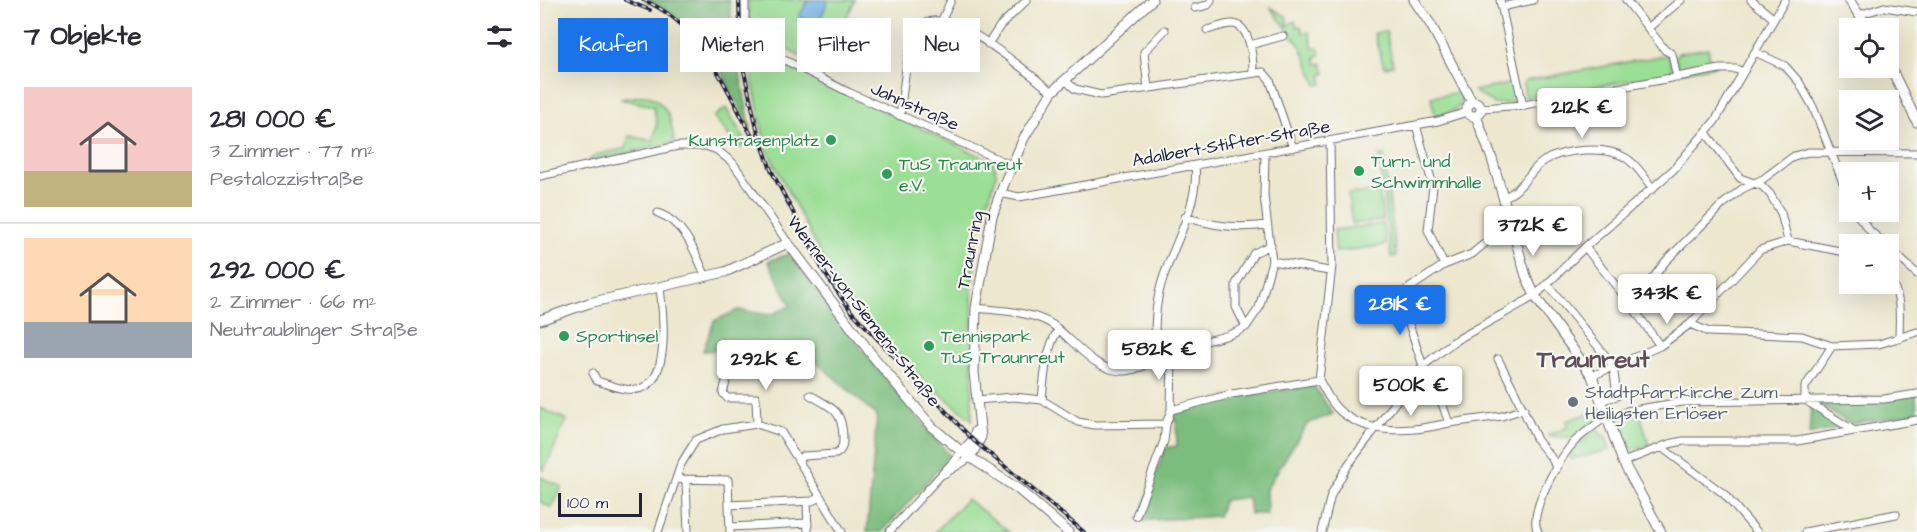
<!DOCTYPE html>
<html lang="de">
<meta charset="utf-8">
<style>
:root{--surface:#fff;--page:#f7f7f7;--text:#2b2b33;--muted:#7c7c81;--line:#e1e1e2;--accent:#1a73e8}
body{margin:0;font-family:"Architects Daughter",sans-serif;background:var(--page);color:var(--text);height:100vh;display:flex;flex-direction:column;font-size:22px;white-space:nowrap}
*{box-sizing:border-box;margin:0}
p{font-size:20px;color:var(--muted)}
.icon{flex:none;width:33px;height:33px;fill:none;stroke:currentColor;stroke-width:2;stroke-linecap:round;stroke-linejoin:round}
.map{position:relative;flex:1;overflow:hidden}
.side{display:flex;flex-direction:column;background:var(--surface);width:540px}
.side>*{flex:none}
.top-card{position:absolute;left:18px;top:18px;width:570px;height:54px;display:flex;gap:12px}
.tools{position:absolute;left:1299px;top:18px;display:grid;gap:12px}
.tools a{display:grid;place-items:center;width:60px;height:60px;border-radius:0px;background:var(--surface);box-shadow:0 6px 24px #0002;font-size:30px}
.scale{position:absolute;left:18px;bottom:15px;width:84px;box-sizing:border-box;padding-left:6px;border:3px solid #22223b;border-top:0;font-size:16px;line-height:21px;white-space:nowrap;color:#22223b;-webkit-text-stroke:4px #f6f6f2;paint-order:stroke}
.price{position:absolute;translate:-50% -51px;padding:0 14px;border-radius:6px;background:#fff;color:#222;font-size:20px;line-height:39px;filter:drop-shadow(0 2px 3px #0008)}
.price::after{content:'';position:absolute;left:50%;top:36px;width:18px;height:14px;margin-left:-9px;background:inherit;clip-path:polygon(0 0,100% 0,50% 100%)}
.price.selected{background:var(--accent);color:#fff}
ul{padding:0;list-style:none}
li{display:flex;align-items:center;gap:18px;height:150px;padding:0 24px}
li+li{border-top:2px solid var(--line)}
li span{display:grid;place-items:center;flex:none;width:168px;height:120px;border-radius:0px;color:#555}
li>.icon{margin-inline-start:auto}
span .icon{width:72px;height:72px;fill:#fffc;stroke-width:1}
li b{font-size:26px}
h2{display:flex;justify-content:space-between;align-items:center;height:72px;padding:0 24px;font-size:26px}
.tag{padding:0 21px;border-radius:0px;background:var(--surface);box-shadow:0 6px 24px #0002;font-size:21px;line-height:54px}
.tag.selected{background:var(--accent);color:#fff}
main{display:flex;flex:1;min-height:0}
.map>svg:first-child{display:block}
</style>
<main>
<section class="side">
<h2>7 Objekte<svg class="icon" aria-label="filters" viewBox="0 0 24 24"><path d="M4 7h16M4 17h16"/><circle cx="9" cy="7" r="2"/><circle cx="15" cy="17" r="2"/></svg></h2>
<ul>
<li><span style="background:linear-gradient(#f6c9c9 70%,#c2b280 0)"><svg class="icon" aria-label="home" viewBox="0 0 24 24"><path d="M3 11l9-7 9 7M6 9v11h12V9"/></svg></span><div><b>281 000 €</b><p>3 Zimmer · 77 m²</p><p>Pestalozzistraße</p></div></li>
<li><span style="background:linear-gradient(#ffd9b3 70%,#9aa5b1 0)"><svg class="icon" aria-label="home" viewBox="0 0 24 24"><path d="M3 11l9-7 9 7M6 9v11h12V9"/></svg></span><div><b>292 000 €</b><p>2 Zimmer · 66 m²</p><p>Neutraublinger Straße</p></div></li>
</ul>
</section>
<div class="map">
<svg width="1377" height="532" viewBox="0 0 1377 532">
<rect width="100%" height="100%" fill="#f6f6f2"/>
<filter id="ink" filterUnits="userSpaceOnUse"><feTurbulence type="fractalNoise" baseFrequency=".0167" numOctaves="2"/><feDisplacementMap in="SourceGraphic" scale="12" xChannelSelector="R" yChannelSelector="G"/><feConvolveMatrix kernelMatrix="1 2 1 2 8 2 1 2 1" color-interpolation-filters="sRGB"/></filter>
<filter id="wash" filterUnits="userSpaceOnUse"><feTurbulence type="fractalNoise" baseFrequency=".008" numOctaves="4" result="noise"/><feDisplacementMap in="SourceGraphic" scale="24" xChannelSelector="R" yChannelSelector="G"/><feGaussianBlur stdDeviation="1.35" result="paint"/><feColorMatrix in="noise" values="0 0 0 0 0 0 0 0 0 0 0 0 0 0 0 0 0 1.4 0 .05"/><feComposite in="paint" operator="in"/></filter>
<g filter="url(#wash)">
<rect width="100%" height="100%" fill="#ece7cd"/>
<!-- green -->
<path fill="#9bde95" stroke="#5e8068" stroke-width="1.5" d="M208 0H315L296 39 299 42 285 69 236 44 228 37 210 35Z
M730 7 747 17V26L755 21 757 27 761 26 763 33 769 32 773 48 778 47 780 55 775 57 777 64 782 63 785 74 781 75 783 84 777 85 761 47Z
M846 31 853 65 844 67 834 33Z
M1168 48 1171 65 1176 64 1175 66 1143 72 1138 70 1136 56 1138 53Z
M223 54 455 163 456 177 443 216H439L432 285V420L369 367 315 310 291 274 226 148 209 64 212 56Z
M1126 55 1130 57 1132 70 1129 74 986 98 983 84 985 81Z
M973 83 976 102 954 104 934 91Z
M920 92 922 102 915 110 895 116 891 97Z
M107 95C128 104 132 120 134 142L47 162 56 155 86 148 89 136 113 141 117 123 113 106 80 99Z
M186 108 207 144 199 148 174 117Z
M839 156H844L856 256 851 257Z
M839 191 843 220 812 224 808 194Z
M843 224 846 245 796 252 794 230Z
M0 408 27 420 4 470 0 468Z
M1059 410 1062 418 1037 438 1007 436 1028 427 1026 421Z
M1100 413 1109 446 1090 450 1080 444 1072 418Z
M1058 429 1062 436 1065 435 1070 450 1031 459 1030 456 1038 443Z
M0 477 22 487 12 508 0 502Z
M427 499 469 532H395Z"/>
<!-- forest -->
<path fill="#7cbd7e" stroke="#4f705c" stroke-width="1.5" d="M107 0H189L193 32 169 27 155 32 132 14Z
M171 40 194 43 211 130 171 51Z
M249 254 320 347 410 456 342 532H327L337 416 259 346 163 351 174 321 198 310 230 315 251 306 228 261Z
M774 386 793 414 767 424 726 489 727 514H710L708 497 684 500 678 516 599 521 625 448 637 446 636 420H631L634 414 682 398Z
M1376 395 1377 413 1311 424 1272 401Z
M1271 405 1305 426 1269 435Z"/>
<!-- water -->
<path fill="#71b3e6" stroke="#4a6a90" stroke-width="1.5" d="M268 0H288L278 25 259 17Z"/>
</g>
<g filter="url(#ink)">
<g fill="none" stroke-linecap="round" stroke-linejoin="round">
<defs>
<path id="street" d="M205 0V30L209 42 308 92 471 165
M960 0 983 106
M1086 0 1125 50 1132 54 1137 78
M1211 0 1234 19
M962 7 993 0
M655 8 668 5 671 0
M1319 15 1344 7 1377 12
M402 20 411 0
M1108 28 1141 0
M667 30C675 28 684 24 692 24 710 24 713 58 713 71
M448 44 460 26 487 0
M710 45 743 36
M1215 52 1245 66 1259 82 1273 107 1310 200
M525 80 535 89 561 95 723 72 730 80 753 148
M608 89 604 52 625 30
M942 108 984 105 1180 69H1196L1203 72
M360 116C363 94 366 42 382 26 407 0 491 76 512 92
M876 125 893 186 888 230 904 265
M1167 134 1200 178 1222 186 1230 194 1241 213 1248 241
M790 141 792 266 779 380C785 390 791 404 800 411 830 437 875 431 909 423
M725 153 724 196 732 261 719 308 706 327 696 307V284L714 253 731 245
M0 176 138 146H166L177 150 193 163 248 243
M460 193 479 197 898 121 927 112
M963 197C982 192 988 171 1004 161 1023 149 1066 145 1086 158 1097 165 1105 178 1113 189
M1315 212 1331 232 1346 244
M118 213C145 223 155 252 166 277
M645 217C674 226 697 229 727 225
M1045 247 1092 306 1120 346
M1348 247 1377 274
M732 261 789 271
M1348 278C1363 294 1359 320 1359 339
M1008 285 1073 365 1077 396 1062 400
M1092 306 1125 262 1182 205 1202 189 1223 179 1254 156 1268 152 1377 153
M436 308C460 311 492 311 513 325 535 341 554 372 585 371 602 370 628 353 645 347 666 339 687 339 706 327
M1150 324 1169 332 1262 336 1292 346 1339 344 1377 332
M1292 346 1265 387V400L1313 430
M615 359C615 334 614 309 621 285 631 248 660 205 655 165
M958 359 973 388
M883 366 860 297 862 293 904 265 932 254 950 239 970 227
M53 373 57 381C71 385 88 393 102 388 131 377 123 312 120 288
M1052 376 1120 346 1150 324 1220 250 1248 241 1310 253
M187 378 183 393 187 398H216L217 424
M893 378 909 423 962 416 984 409
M974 390 997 440 1013 460 1016 469
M436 400 474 397 502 400 538 422 555 425 626 424 631 410 692 394 779 380
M502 400C504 377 506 349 518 330
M631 410 632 351
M1087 411 1142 402 1344 399 1377 394
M1121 447 1184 494 1217 532
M258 460 263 456 296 454C303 450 303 445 303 437 302 409 292 408 270 395
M1083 462 1129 444 1143 441H1257L1377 420
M404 474 430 458
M137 479 188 480 189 505 272 501 280 497
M146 481 148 532
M267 502 268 532
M189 505 190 532
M596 516 624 441 626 424
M190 527 268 523
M118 532 141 464 156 440 183 429 217 424 241 432 302 532
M349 532 422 452
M782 532 791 495 808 465 883 366 913 342 995 296 1045 247 1133 170 1175 121 1245 0
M998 532C987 512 1020 457 1035 441 1045 432 1057 424 1068 415
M1265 532 1356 514"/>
<path id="secondary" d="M874 0 891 25 932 102
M1309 0 1328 28
M1348 62 1377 122
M927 109a7 7 0 1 1 14 0a7 7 0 1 1-14 0Z
M936 116 952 159 986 276 995 296 1052 376 1083 462 1121 532
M0 320 49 303 185 272 248 243 332 355 392 427 422 452 478 489 528 532
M422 452 433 440 436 431
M430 458 441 437 434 372 436 308 452 216 464 184 484 138 512 92 612 0"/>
</defs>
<!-- street casing -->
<use href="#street" stroke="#69676e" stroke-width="9"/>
<!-- secondary casing -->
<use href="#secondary" stroke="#69676e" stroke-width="11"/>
<!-- street -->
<use href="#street" stroke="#fff" stroke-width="7"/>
<!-- secondary -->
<use href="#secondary" stroke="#fff" stroke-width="9"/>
<defs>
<path id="rail" d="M85 0 110 10
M103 0C162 24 184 86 213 138
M199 0 201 58 218 133 231 170 284 272 311 311 433 440 544 532"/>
</defs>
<!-- rail casing -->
<use href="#rail" stroke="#22223b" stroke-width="4"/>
<!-- rail -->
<use href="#rail" stroke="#f6f6f2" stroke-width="1.5" stroke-dasharray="4.5" stroke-linecap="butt"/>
</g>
</g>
<!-- markers -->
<g fill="#2e9e5b" stroke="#f6f6f2" stroke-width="2">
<circle cx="291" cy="140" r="6"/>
<circle cx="819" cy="171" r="6"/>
<circle cx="347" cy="174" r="6"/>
<circle cx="24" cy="336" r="6"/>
<circle cx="389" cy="346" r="6"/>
</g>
<circle fill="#6b7280" stroke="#f6f6f2" stroke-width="2" cx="1033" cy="402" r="6"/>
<g text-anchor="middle" stroke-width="4.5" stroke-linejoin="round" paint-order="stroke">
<!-- street labels -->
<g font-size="18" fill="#22223b" stroke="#f6f6f2">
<text transform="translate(375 106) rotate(24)" y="6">Jahnstraße</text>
<text transform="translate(691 143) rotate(-10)" y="6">Adalbert-Stifter-Straße</text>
<text transform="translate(430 250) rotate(-79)" y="6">Traunring</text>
<text transform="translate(324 311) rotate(52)" y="6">Werner-von-Siemens-Straße</text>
</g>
<!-- leisure labels -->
<g font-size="18" fill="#27864d" stroke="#f6f6f2" text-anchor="start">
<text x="279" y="146" text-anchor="end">Kunstrasenplatz</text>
<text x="831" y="167">Turn- und<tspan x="831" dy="21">Schwimmhalle</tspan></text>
<text x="359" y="170">TuS Traunreut<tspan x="359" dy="21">e.V.</tspan></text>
<text x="36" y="342">Sportinsel</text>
<text x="401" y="342">Tennispark<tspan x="401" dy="21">TuS Traunreut</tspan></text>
</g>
<!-- worship labels -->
<g font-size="18" fill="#5b616d" stroke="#f6f6f2" text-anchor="start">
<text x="1045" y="398">Stadtpfarrkirche Zum<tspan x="1045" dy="21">Heiligsten Erlöser</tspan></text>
</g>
<!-- district labels -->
<g font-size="24" font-weight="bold" fill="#5f4e58" stroke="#f6f6f2">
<text x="1053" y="367">Traunreut</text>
</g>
</g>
</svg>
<div class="tools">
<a><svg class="icon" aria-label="locate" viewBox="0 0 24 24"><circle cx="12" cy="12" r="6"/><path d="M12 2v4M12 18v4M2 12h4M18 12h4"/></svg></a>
<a><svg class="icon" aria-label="layers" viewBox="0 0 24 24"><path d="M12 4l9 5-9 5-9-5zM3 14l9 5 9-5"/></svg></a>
<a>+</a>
<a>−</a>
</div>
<div class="scale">100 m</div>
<b class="price" style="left:1042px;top:139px">212K €</b>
<b class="price" style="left:993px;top:257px">372K €</b>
<b class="price" style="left:1127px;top:325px">343K €</b>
<b class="price selected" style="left:860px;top:336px">281K €</b>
<b class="price" style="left:619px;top:381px">582K €</b>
<b class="price" style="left:226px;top:391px">292K €</b>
<b class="price" style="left:871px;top:417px">500K €</b>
<div class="top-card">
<a class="tag selected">Kaufen</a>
<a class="tag">Mieten</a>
<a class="tag">Filter</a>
<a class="tag">Neu</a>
</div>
</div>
</main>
